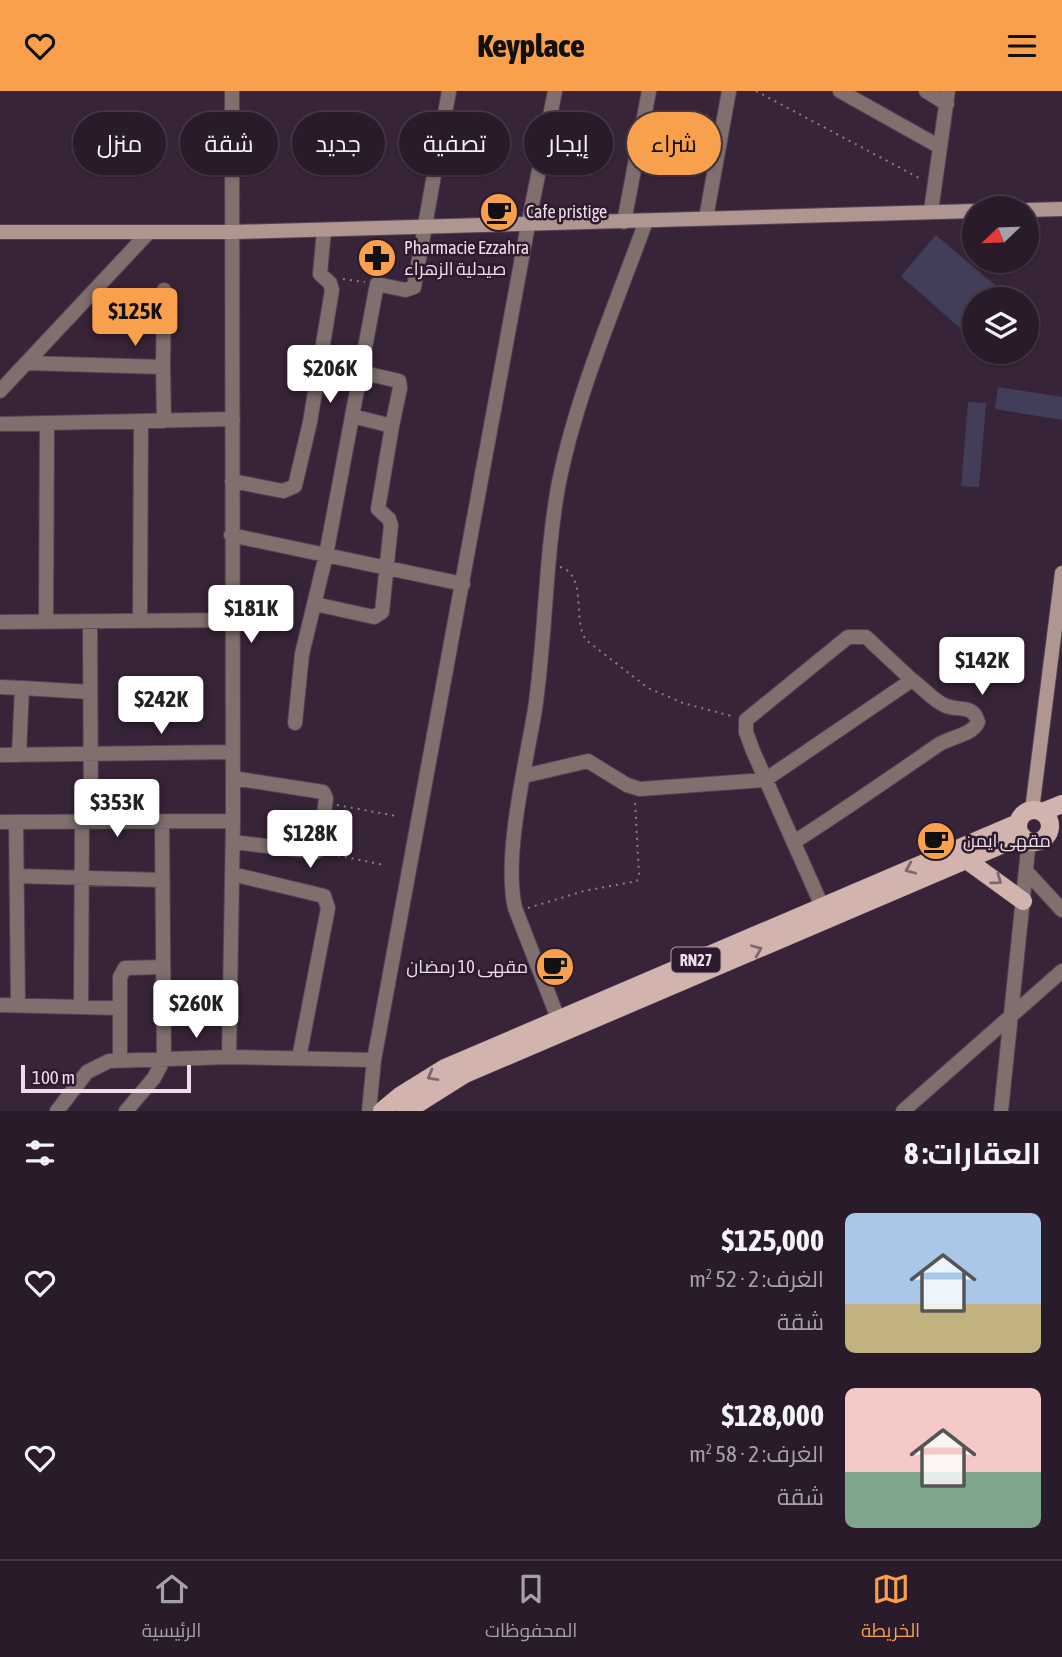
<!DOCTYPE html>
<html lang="ar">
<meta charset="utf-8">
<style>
:root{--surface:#2a1b2a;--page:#322432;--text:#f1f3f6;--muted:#a5a1a8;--line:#463947;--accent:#f9a04c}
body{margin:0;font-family:"Asap Condensed",Cairo,sans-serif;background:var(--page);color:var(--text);direction:rtl;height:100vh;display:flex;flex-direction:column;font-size:26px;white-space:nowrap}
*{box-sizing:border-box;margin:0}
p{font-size:23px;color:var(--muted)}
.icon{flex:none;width:38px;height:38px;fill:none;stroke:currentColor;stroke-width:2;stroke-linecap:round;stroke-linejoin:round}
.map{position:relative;height:1020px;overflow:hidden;direction:ltr}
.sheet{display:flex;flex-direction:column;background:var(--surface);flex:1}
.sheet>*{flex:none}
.guide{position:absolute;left:21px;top:21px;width:700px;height:63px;direction:rtl;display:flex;gap:14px}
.needle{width:46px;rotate:247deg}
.fabs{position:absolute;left:962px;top:105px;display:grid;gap:14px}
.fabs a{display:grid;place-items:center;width:77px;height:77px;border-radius:50%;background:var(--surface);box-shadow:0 2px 5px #0004,0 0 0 2px var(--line);font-size:35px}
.scale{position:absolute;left:21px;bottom:18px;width:170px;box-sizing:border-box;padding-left:7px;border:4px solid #ebddea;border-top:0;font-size:19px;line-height:24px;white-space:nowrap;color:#ebddea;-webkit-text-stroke:5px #2e1a2d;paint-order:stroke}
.price{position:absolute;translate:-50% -60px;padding:0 16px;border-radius:7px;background:#fff;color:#222;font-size:23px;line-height:46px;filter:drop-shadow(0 2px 4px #0008)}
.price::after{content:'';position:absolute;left:50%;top:42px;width:21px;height:16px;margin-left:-10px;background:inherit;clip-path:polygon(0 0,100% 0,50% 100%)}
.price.active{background:var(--accent);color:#111}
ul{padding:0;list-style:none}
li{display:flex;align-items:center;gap:21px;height:175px;padding:0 21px}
li span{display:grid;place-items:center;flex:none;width:196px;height:140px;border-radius:10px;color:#555}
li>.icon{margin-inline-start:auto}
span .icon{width:84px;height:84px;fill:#fffc;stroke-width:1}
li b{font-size:30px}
h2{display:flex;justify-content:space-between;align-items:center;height:84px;padding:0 21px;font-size:30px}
.pill{padding:0 24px;border-radius:32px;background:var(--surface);box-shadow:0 2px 5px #0004,0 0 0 2px var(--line);font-size:24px;line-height:63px}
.pill.active{background:var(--accent);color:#111}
header{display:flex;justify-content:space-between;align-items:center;height:91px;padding:0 21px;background:var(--accent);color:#111;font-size:32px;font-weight:800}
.tabs{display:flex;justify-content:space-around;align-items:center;height:98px;border-top:2px solid var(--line);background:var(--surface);font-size:19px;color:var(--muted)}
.tabs a{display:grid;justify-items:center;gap:4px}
.tabs .active{color:var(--accent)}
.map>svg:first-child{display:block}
</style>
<header><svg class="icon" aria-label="menu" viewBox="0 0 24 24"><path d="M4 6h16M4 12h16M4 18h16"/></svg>Keyplace<svg class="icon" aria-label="heart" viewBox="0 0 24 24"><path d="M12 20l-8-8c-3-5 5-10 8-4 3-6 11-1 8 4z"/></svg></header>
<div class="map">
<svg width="1062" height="1020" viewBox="0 0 1062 1020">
<rect width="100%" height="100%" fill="#382438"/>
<!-- building -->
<path fill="#423d58" d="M936 144 996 195 985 208H975V219L960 237 901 185Z
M998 296 1062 306V329L995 318Z
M968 311 986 312 979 396 961 395Z"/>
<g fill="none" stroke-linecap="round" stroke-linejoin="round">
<defs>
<path id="street" d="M840 0 940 56
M926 0 947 13
M931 120 948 0
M706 127 729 0
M624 131 649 0
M26 272 163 276 164 330
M163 276 164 199
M360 281 399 290 400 297 392 335
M0 300 149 141
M0 333 233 328
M232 390 283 400 295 395 310 331 332 199 330 192 320 183 324 139
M231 444 463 493
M315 513 374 526 382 521 391 434 389 428 378 418 392 335 352 325
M46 530 47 332
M140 530 141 331
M0 531 233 529
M90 531 91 730
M0 596 22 597 19 664
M22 597 90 601
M295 632 302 563 326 464 377 193 405 199 414 196 449 0
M0 664 233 661
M524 685 588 670 627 694 640 698 765 689 912 589C922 596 933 609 944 614 958 621 973 612 978 631 973 644 950 646 938 654 890 687 843 720 794 751
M0 731 233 730
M16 731 18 914
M233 751 316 761 320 757 326 707 323 701 233 687
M1026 780 1062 819
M232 783 324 805 328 817 299 967
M17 785 162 789
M826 824 753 660 746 641V629L848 546H866L912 589
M0 914 120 917V969
M81 916 82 730
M120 917V886L125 877 163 876
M561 935 515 817C503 765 526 673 535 618 546 543 545 466 559 391 577 302 615 216 646 130
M229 966 233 730 232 0
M57 1020 87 981 109 970 229 966 374 969
M126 1020 154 987 164 968 162 731
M369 1020 374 969 528 134 555 0
M903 1020 1062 880
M1001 1020 1029 749"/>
<path id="secondary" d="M1027 119 1062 118
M0 141H234L975 120
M1032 719 1062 482"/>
<path id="primary" d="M1018 735a16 16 0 1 1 32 0a16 16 0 1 1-32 0Z
M1042 721 1062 713
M968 770 1023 810
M382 1020 400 1005 445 977 1018 732
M406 1020 465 983 1022 745"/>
</defs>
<!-- street casing -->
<use href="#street" stroke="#554254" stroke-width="16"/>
<!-- secondary casing -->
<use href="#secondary" stroke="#554254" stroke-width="16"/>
<!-- primary casing -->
<use href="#primary" stroke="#554254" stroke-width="19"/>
<!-- path -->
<path stroke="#8c7b8b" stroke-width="2" stroke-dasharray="2 5" stroke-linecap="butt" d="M756 0 921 88
M657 20 711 25
M343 188 365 191
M560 476C588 484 572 530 586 549L648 597 683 612 735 626
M337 714 396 725
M331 763 384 774
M528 817 584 800 637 790 639 784 635 710"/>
<!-- street -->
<use href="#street" stroke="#7f706d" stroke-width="14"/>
<!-- secondary -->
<use href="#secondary" stroke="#af9691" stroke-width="14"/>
<!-- primary -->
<use href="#primary" stroke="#d3b3ad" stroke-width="18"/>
</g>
<!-- one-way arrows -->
<defs><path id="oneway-chevron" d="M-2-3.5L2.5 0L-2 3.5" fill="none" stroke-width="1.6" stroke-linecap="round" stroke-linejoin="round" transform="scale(1.75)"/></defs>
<g stroke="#80666d">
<use href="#oneway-chevron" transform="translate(910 778) rotate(157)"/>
<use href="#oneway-chevron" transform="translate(997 789) rotate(36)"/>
<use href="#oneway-chevron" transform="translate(757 859) rotate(-23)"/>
<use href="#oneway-chevron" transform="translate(432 985) rotate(150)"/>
</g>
<!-- icons -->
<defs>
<symbol id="cafe-disc" viewBox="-11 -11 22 22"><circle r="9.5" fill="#f9a04c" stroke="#2e1a2d"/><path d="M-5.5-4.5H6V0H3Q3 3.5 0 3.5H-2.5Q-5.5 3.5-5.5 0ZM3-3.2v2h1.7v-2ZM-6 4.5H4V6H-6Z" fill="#111"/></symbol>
<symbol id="pharmacy-disc" viewBox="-11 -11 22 22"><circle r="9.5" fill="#f9a04c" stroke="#2e1a2d"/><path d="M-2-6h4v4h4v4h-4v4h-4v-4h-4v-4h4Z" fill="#111"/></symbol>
</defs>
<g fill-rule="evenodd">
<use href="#cafe-disc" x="477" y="99" width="44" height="44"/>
<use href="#pharmacy-disc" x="355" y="145" width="44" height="44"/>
<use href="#cafe-disc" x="914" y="728" width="44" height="44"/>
<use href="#cafe-disc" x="533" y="854" width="44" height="44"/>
</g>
<g text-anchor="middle" stroke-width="5" stroke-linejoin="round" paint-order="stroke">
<!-- shield labels -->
<rect fill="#2e1a2d" stroke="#b2a2b1" stroke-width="2" x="671.5" y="856.5" width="49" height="25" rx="5"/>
<g font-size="16" font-weight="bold" fill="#ebddea">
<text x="696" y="875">RN27</text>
</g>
<!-- poi labels -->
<g font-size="18" fill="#ebddea" stroke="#2e1a2d" text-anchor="start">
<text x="526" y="127">Cafe pristige</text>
<text x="404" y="163">Pharmacie Ezzahra<tspan x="404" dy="21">صيدلية الزهراء</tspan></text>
<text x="963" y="756">مقهى ايمن</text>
<text x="528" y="882" text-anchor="end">مقهى 10 رمضان</text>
</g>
</g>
</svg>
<div class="fabs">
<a><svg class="needle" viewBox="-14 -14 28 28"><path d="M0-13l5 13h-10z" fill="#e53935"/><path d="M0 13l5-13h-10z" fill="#a5a1a8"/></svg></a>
<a><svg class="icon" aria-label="layers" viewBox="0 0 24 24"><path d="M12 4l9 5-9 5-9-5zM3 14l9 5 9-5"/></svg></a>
</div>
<div class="scale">100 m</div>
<b class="price active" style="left:135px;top:257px">$125K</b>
<b class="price" style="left:330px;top:314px">$206K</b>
<b class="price" style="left:251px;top:554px">$181K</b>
<b class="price" style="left:982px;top:606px">$142K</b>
<b class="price" style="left:161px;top:645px">$242K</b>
<b class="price" style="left:117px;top:748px">$353K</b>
<b class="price" style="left:310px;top:779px">$128K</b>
<b class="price" style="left:196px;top:949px">$260K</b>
<div class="guide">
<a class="pill active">شراء</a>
<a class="pill">إيجار</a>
<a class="pill">تصفية</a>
<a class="pill">جديد</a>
<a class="pill">شقة</a>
<a class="pill">منزل</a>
</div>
</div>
<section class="sheet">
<h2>العقارات: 8<svg class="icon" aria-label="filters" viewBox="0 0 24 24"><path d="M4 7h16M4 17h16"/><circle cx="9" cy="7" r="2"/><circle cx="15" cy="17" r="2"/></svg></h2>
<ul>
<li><span style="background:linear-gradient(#a9c7e8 65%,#c2b280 0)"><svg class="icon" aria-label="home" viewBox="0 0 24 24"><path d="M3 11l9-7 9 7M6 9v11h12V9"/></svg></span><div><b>$125,000</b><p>الغرف: 2 · 52 m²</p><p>شقة</p></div><svg class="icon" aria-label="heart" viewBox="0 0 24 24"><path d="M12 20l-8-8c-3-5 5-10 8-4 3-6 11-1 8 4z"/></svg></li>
<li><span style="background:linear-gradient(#f6c9c9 60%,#7fa58c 0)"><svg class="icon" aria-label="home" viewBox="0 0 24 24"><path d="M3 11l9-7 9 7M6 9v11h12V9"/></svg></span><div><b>$128,000</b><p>الغرف: 2 · 58 m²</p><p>شقة</p></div><svg class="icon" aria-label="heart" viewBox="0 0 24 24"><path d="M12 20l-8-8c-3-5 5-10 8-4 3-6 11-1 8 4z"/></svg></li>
</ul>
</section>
<nav class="tabs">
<a class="active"><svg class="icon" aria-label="map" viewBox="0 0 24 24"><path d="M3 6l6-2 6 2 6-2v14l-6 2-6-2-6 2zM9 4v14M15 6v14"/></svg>الخريطة</a>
<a><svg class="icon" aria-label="saved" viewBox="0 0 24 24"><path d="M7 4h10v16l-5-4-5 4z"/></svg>المحفوظات</a>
<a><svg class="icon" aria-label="home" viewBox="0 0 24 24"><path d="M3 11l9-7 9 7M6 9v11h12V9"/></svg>الرئيسية</a>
</nav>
